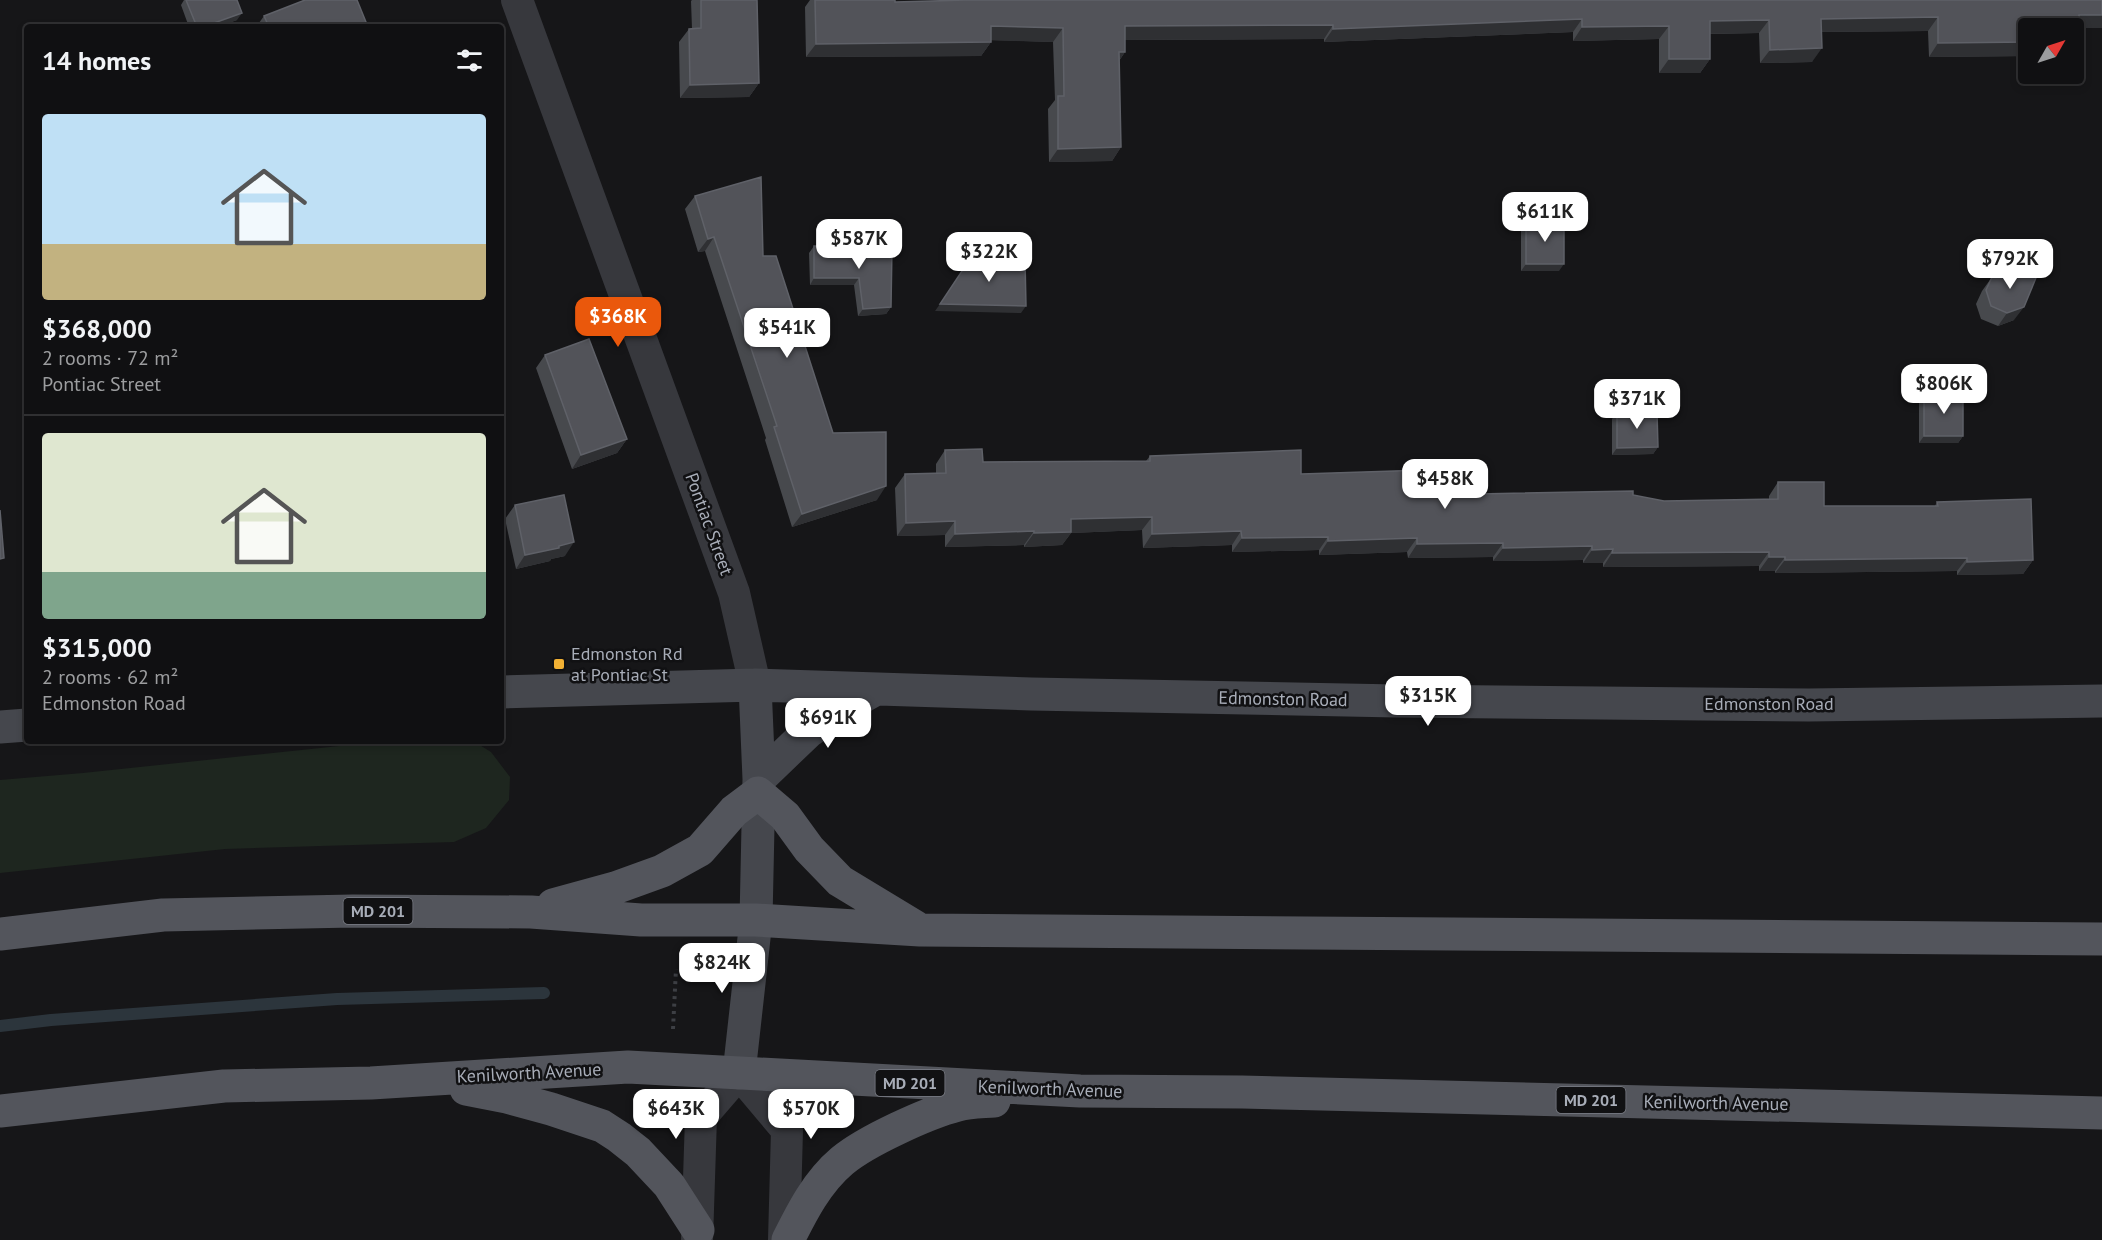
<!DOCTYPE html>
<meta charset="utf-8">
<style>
:root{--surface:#101012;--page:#19191b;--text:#f1f3f6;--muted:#9c9d9f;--line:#303032;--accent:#ea580c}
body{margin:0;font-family:"PT Sans",sans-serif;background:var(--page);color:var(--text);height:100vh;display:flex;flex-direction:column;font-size:22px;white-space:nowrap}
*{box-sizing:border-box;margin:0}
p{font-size:20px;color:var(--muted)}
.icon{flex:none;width:33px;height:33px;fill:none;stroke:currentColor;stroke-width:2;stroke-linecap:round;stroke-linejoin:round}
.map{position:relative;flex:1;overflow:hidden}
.drawer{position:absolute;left:24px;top:24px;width:480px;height:720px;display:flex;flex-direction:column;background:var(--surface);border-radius:6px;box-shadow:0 3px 9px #0003,0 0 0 2px var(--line)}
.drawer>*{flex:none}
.needle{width:39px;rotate:51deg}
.fabs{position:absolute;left:2018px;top:18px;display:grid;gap:12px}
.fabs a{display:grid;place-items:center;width:66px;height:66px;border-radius:6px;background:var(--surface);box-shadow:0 3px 9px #0003,0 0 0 2px var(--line);font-size:30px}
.price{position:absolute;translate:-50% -51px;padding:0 14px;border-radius:12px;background:#fff;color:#222;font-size:20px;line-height:39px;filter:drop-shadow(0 2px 3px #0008)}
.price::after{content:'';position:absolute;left:50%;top:36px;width:18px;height:14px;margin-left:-9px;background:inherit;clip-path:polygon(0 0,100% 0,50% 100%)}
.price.active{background:var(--accent);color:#fff}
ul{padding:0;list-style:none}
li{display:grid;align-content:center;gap:12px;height:318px;padding:0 18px}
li+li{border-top:2px solid var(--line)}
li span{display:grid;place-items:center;height:186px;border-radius:6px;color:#555}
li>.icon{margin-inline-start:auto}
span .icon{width:108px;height:108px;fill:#fffc;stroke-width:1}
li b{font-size:26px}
h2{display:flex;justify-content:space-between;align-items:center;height:72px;padding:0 18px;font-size:26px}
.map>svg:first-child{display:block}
</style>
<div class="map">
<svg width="2102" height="1240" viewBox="0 0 2102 1240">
<rect width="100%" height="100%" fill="#161618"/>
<!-- green -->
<path fill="#1e261f" d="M387 741H473L491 752 510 777 509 800 486 828 454 842 225 849 0 873V780L83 773Z"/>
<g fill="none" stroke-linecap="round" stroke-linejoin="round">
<!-- stream -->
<path stroke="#2c353c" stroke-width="12" d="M0 1026 51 1020 337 999 544 993"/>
<!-- path -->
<path stroke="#3d3f44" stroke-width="4" stroke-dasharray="3 4.5" stroke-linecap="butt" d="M673 1029 676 969"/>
<!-- street -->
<path stroke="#37383d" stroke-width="32" d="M517 0 734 593 755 685
M697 1240 701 1117 739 1073 787 1130 784 1240"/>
<!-- secondary -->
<path stroke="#45474d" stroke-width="33" d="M501 692 755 685 1031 694 1397 701 1809 705 2102 701
M0 727 27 725
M759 779 808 732 842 708 876 689
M739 1073 756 920 759 779 755 685"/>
<!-- primary -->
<path stroke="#53555c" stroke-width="33" d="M553 905 615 888 662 871 700 850 734 811 758 793 785 816 809 849 840 881 916 927
M0 934 163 915 353 911 531 912 641 920H756L920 930 2102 939
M466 1089 507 1097 551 1109 602 1126 619 1137 638 1152 669 1185 698 1230
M0 1111 224 1086 371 1083 628 1067 1080 1091 1242 1092 2102 1113
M788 1240C802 1212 817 1182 842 1161 866 1141 927 1113 958 1105 969 1102 982 1102 994 1101"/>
</g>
<!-- wall -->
<path fill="#47494d" d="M184 0H237V20L217 27H189L181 5Z
M692 0H757L759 83 749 97 680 98 679 42 689 29H692L691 1Z
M810 0H895V2L2102 0 2079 29V42L2073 51V28H2028V56L1929 57 1928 31 1822 32 1812 62 1760 63 1759 33 1710 34V59L1700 73H1659V39L1573 41V32L1324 42V39L1125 40V52L1119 61 1121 147 1112 161 1049 162 1048 109 1055 100 1053 42 991 40V42L981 56 806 57 805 7Z
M264 16 368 27H256Z
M695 196 763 256 833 433 877 500 792 527 765 440 766 438 705 251 698 252 685 209Z
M1526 222 1559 271H1521V229Z
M814 246 892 247 891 307 886 314 858 316 854 285H810L809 253Z
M1992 277 2014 320 1998 326 1981 319 1976 304 1982 291Z
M545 355 627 439 617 453 572 469 536 368Z
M1924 394 1963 436 1958 443H1919V401Z
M1617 412 1658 447 1653 454 1612 455V419Z
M945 450 983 462 1146 461 1150 456 1301 474 1422 470 1426 465 1477 494 1633 495 1664 501 1769 499V496L1778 482 1824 506H1935L1937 502 2033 560 2023 574 1957 575V571L1775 573V571H1759V566L1603 567V563H1583V560L1493 561V557L1408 558 1407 552 1319 555V550L1232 552V545L1143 548 1142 530 1071 533 1062 545 1024 547V545L945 547V535L897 536 895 488 905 474H936V464Z
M515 505 565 556 551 559 550 561 516 569 505 519Z"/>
<!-- shaded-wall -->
<path fill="#2f3033" d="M242 13 237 20 217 27H203Z
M2079 15H2102V28H2069Z
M1938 17 1928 31 1812 32 1821 19Z
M1582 19 1573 32 1324 42 1333 29Z
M1769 20 1759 33 1700 34 1710 21Z
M1333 25 1324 39 1115 40 1125 26Z
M991 26 1063 28 1053 42 982 40Z
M1669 26 1659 39 1573 41 1582 27Z
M991 42 981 56 806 57 816 44Z
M2028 42V56L1929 57 1938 43Z
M2073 42H2079L2073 51Z
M1822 48 1812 62 1760 63 1770 50Z
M1119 52H1125L1116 65Z
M1669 59H1710L1700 73H1659Z
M759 83 749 97 680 98 690 85Z
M1121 147 1112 161 1049 162 1058 149Z
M714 237 705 251 698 252 708 239Z
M1526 264H1564L1559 271H1521Z
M814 278H859L854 285H810Z
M940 304 1026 306 1021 313 935 311Z
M891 307 886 314 858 316 863 309Z
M2024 307 2014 320 1998 326 2007 313Z
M1924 436H1963L1958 443H1919Z
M627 439 617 453 572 469 581 455Z
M1658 447 1653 454 1612 455 1617 448Z
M886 486 877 500 792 527 802 514Z
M1152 517 1142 530 1071 533 1062 545 1024 547 1034 533 1071 519Z
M955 521 945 535 897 536 906 523Z
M1034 531 1024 545 945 547 955 534Z
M1241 531 1232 545 1143 548 1152 534Z
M1328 537 1319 550 1232 552 1242 538Z
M1417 538 1407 552 1319 555 1328 541Z
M574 542 565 556 551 559 550 561 516 569 525 555Z
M1503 543 1493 557 1408 558 1417 544Z
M1592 546 1583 560 1493 561 1503 548Z
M1613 549 1603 563H1583L1592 550Z
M1769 552 1759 566 1603 567 1612 553Z
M1769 557H1785L1775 571H1759Z
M1967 558 1957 571 1775 573 1785 560Z
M2033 560 2023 574 1957 575 1967 562Z"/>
<!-- building -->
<path fill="#525359" stroke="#5f6168" stroke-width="1.5" d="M186 0H237L242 13 203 27H197Z
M305 0H357L368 27H269L264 16Z
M701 0H757L759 83 690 85 689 29 701 28Z
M815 0H895V2L967 0H2102V15H2079V42H2073V28H2028V42L1938 43V17L1821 19 1822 48 1770 50 1769 20 1710 21V59H1669V26L1582 27V19L1333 29V25L1125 26V52H1119L1121 147 1058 149V96H1064L1063 28 991 26V42L816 44Z
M761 177 763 256H776L833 433 886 432V486L802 514 774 427 777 426 714 237 708 239 695 196Z
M1526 222H1564V264H1526Z
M814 246 892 247 891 307 863 309 859 278H814Z
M978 247 997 260H1025L1026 306 940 304Z
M2007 270 2038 273 2024 307 2007 313 1991 306 1986 290 1992 277Z
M589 339 627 439 581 455 545 355Z
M1924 394H1963V436H1924Z
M1617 412H1657L1658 447 1617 448Z
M982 449 983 462 1150 461V456L1301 450V474L1426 470V465H1458V483H1477V494L1633 491V495L1664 501 1778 499V482H1824V506H1938L1937 502 2031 499 2033 560 1967 562V558L1785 560V557H1769V552L1612 553 1613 549 1592 550V546L1503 548V543L1417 544V538L1328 541V537L1242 538 1241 531 1152 534V517L1071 519V532L1034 533V531L955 534V521L906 523 905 474 946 473 945 450Z
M564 495 574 542 559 546V548L525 555 515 505Z
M0 510 4 558 0 559Z"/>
<!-- markers -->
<rect fill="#f2b134" stroke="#111113" stroke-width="2" x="553" y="658" width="12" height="12" rx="3"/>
<g text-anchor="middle" stroke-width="5" stroke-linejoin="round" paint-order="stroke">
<!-- shield labels -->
<g fill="#111113" stroke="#7b7e86" stroke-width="1.5">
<rect x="343.5" y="898" width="69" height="26" rx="4.5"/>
<rect x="875.5" y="1070" width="69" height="26" rx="4.5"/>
<rect x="1556.5" y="1087" width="69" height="26" rx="4.5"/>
</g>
<g font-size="16" font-weight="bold" fill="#a8adb8">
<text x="378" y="917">MD 201</text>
<text x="910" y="1089">MD 201</text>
<text x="1591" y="1106">MD 201</text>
</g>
<!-- street labels -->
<g font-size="18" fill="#a8adb8" stroke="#111113">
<text transform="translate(709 524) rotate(70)" y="6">Pontiac Street</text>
<text transform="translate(1283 699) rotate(1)" y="6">Edmonston Road</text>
<text x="1769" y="710">Edmonston Road</text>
<text transform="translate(529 1073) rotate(-3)" y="6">Kenilworth Avenue</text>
<text transform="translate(1050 1089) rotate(2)" y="6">Kenilworth Avenue</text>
<text transform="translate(1716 1103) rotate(1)" y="6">Kenilworth Avenue</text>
</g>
<!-- poi labels -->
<g font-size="18" fill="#a8adb8" stroke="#111113" text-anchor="start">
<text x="571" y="660">Edmonston Rd<tspan x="571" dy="21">at Pontiac St</tspan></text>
</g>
</g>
</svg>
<div class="fabs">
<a><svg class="needle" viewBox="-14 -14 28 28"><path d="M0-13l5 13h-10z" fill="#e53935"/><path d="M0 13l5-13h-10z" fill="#9c9d9f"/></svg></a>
</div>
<b class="price" style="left:1545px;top:243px">$611K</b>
<b class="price" style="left:859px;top:270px">$587K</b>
<b class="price" style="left:989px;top:283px">$322K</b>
<b class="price" style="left:2010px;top:290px">$792K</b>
<b class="price active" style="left:618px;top:348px">$368K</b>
<b class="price" style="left:787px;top:359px">$541K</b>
<b class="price" style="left:1944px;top:415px">$806K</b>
<b class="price" style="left:1637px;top:430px">$371K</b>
<b class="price" style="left:1445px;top:510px">$458K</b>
<b class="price" style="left:1428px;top:727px">$315K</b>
<b class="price" style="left:828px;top:749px">$691K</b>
<b class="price" style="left:722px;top:994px">$824K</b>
<b class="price" style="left:676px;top:1140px">$643K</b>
<b class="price" style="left:811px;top:1140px">$570K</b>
<section class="drawer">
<h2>14 homes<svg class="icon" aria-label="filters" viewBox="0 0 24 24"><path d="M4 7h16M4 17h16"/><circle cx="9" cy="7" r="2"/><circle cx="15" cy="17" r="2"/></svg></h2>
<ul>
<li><span style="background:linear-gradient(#bfe0f5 70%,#c2b280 0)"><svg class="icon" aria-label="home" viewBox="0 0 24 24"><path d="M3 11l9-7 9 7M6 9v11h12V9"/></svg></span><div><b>$368,000</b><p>2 rooms · 72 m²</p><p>Pontiac Street</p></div></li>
<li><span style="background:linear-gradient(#dfe7d0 75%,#7fa58c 0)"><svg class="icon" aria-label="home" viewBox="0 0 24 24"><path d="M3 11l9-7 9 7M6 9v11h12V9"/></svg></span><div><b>$315,000</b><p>2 rooms · 62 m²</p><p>Edmonston Road</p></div></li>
</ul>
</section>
</div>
